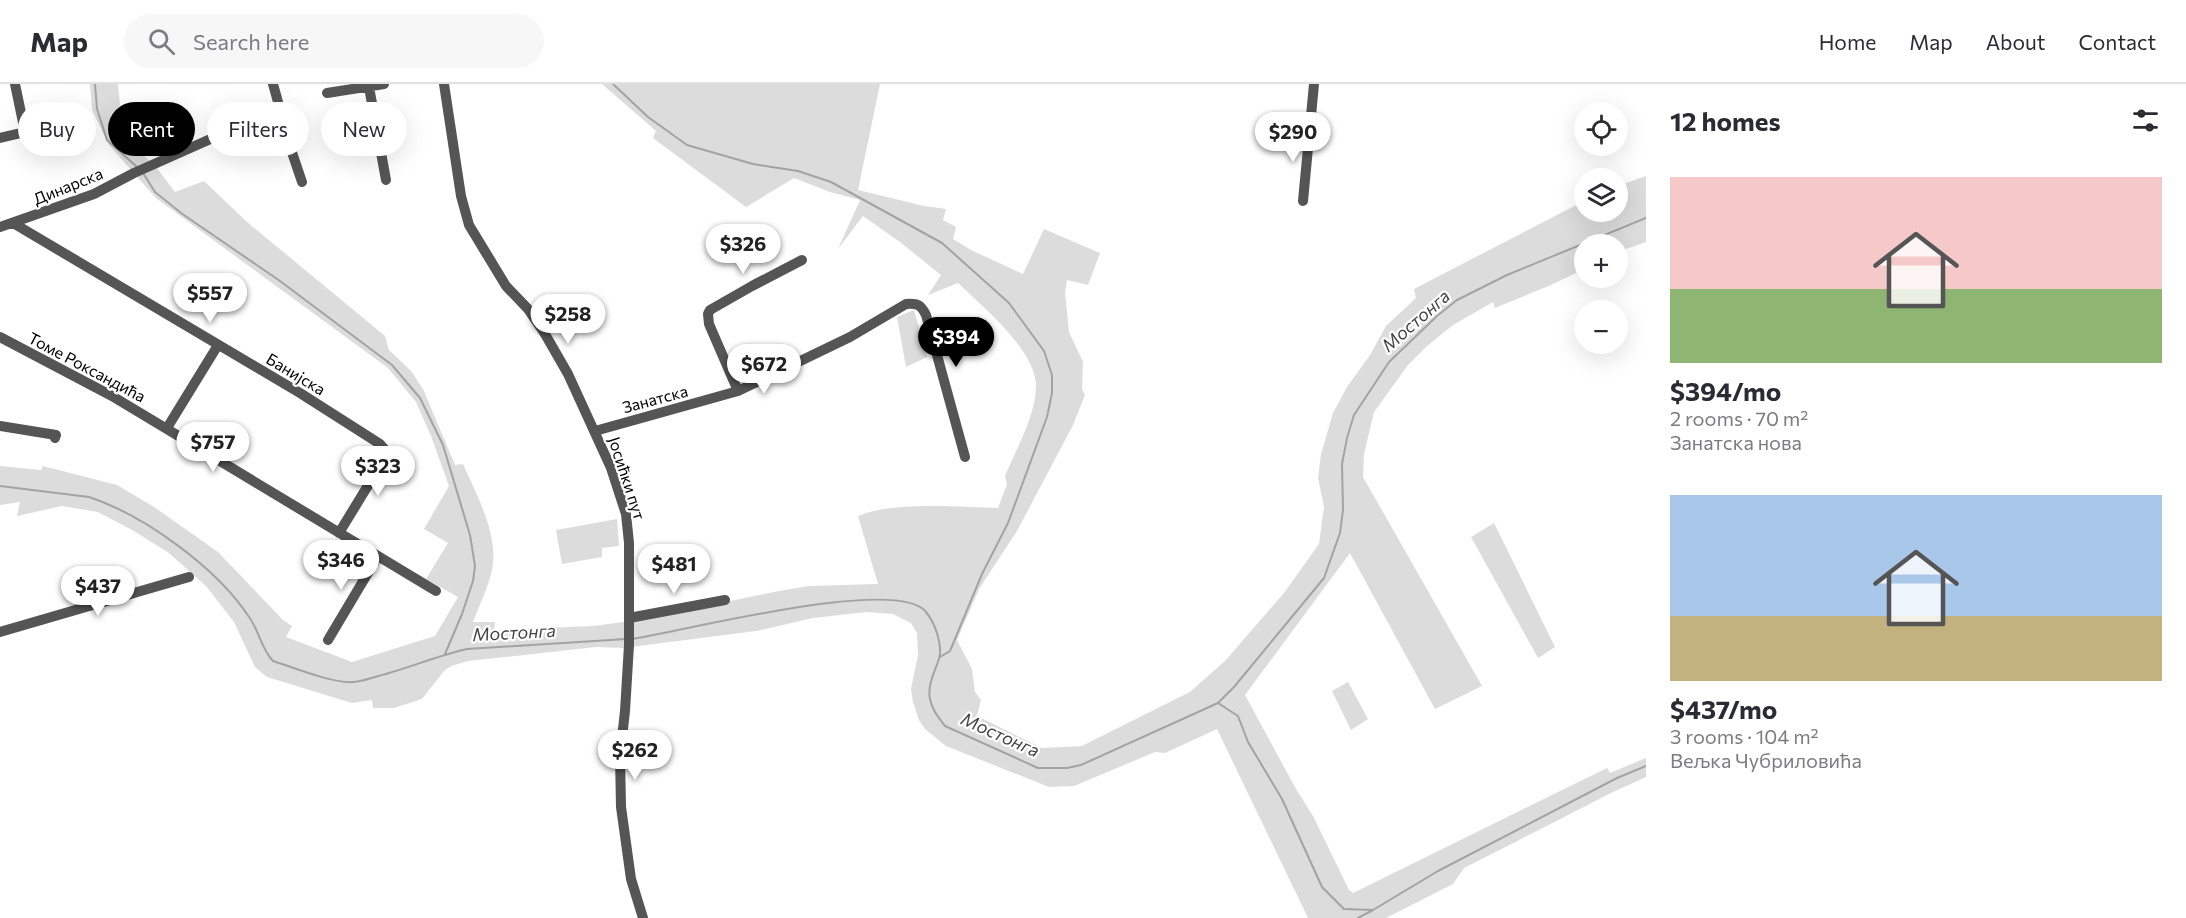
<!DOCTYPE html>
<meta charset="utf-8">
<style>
:root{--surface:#fff;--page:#f7f7f7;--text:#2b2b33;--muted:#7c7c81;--line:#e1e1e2;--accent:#000}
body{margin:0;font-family:Commissioner,sans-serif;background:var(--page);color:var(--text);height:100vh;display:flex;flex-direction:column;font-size:22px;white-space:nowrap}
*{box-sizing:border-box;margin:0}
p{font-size:20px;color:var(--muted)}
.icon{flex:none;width:33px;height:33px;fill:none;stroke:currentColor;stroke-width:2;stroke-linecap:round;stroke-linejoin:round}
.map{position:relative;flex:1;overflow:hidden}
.panel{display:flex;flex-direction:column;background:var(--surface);width:540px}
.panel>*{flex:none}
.hud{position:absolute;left:18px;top:18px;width:570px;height:54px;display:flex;gap:12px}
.fabs{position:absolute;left:1574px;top:18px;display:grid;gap:12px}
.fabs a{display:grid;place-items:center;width:54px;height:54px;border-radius:50%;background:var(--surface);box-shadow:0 6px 24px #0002;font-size:30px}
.price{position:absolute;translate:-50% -51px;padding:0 14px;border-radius:21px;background:#fff;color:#222;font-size:20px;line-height:39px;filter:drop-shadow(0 2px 3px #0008)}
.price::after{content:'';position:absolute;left:50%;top:36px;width:18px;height:14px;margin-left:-9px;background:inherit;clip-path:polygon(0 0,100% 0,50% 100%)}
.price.current{background:var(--accent);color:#fff}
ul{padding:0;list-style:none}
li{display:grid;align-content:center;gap:12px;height:318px;padding:0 24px}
li span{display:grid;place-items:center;height:186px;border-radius:0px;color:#555}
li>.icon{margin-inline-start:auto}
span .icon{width:108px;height:108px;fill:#fffc;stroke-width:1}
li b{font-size:26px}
h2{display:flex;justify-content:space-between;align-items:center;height:72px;padding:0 24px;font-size:26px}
.tag{padding:0 21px;border-radius:27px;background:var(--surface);box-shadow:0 6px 24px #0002;font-size:21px;line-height:54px}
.tag.current{background:var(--accent);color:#fff}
header{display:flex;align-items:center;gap:36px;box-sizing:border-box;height:84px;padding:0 30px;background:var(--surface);border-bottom:2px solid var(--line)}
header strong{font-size:28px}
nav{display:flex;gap:33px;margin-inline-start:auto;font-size:21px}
.search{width:420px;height:54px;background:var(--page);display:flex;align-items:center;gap:15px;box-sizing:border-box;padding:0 21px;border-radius:33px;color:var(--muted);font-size:22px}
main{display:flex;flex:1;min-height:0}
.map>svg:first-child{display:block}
</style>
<header>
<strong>Map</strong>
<div class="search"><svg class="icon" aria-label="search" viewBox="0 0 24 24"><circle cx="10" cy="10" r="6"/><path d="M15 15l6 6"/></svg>Search here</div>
<nav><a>Home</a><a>Map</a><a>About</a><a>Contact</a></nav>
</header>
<main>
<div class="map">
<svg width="1646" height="834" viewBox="0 0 1646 834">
<rect width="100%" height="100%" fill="#fff"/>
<!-- green -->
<path fill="#dcdcdc" d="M90 0H118L123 52 156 83 175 108 204 97 247 138 385 252 389 266 411 287 423 305 455 381 463 380C477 412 501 454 491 490 487 506 479 522 473 538H495L494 546 593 542 638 536 779 507 809 502 878 500 858 432C893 417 959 423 998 424L1007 400 1005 392C1016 366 1037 329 1036 300 1034 265 983 223 958 199L928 211 941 191 900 158 863 132 838 165 860 116 830 108 794 94 746 123 653 54 656 47 602 0H880L858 106 924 122 946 125 943 136 956 143 953 155 971 166 1023 190 1044 145 1100 169 1088 201 1067 196 1065 208 1069 248 1083 278 1082 305 1085 311 1073 341 1017 447 979 505 957 556 972 585 975 608 981 616 977 632 1042 664 1082 662 1190 608 1225 577 1284 509 1319 460 1324 423 1318 394 1321 370 1333 329 1347 303 1370 271 1386 242 1416 214 1414 205 1584 117V128H1617V102L1646 92V158L1617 168V160H1584V185L1551 201 1495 224 1493 218 1453 241 1427 262 1408 281 1374 328 1364 370 1363 393 1482 602 1435 625 1350 469 1245 611 1296 705 1313 732 1349 806 1353 809 1607 684 1610 689 1646 674V693L1613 708 1464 784 1453 800 1386 834H1308L1217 645 1165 669 1155 668 1074 702 1049 703 946 662 925 645 919 636 913 618 911 605 918 571 917 549 911 539 893 530 867 528 813 534 756 547 623 564 596 563 468 577 451 582 444 587 422 615 394 624H373L372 616 352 619 267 593 255 583 234 538 206 502 169 469 134 447 98 428 62 422 17 432 20 418 0 421V382L41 386 43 382 117 401 154 423 218 468 283 536 292 542 286 553 352 578 435 552 458 513 426 495 448 459 424 445 449 402 431 352 416 318 388 284 156 114 109 61 92 26Z
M914 226 927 273 906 283 897 233Z
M617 435 619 462 602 464V473L562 480 556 446Z
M1494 439 1555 563 1538 574 1471 453Z
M1348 598 1368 635 1351 646 1332 607Z"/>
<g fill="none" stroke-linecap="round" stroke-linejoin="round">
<!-- stream -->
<path stroke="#a3a3a3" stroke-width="2" d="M95 0 97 25 107 56 137 83
M613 0 648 33 687 61 753 80 798 87 831 98 942 159 1009 219 1044 267 1052 291V309L1047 333 1008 439 982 490 950 567 940 573
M143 89 155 108 181 129 280 197 392 281 420 314 443 361 470 451 475 482 473 497 462 530 445 570
M0 402 89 413C144 431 217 484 249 533 259 546 261 565 273 577 292 583 334 600 353 598 360 598 368 595 375 593 407 585 436 572 467 565L626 555
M632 555C680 548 898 491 926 528 935 539 943 561 939 575 935 587 927 602 930 615 932 626 939 634 945 642L1038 684H1067L1081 681 1218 619 1234 603 1324 494 1340 449 1343 426 1342 380 1347 354 1354 331 1389 278 1437 232 1457 216 1507 191 1646 134
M1218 619 1238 632 1248 658 1282 715 1322 803 1344 825 1373 826 1438 787 1617 694 1646 682
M1358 834 1373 826"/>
<!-- minor -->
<path stroke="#555" stroke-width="10" d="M15 0 25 48
M273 0 278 18 279 30 302 98
M444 0 461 112 469 141 506 202 528 225 545 250 568 290 611 384 626 430 629 459V561L625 627 620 672 621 723 631 795 643 834
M369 3 386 96
M327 9 384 0
M0 54 68 38
M1303 117 1314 0
M13 139 300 309 380 360 386 367V372L339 449
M0 143 94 110 134 89 224 49 279 30
M0 253 112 312 436 507
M738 307 709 240 708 230 710 226 752 202 802 176
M0 342 56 351 55 354
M167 344 218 261
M595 347 738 307 850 253 906 220C918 219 921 221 926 231L965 373
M629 534 725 516
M0 548 189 493
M328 556 378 472"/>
</g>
<g text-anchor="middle" stroke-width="4.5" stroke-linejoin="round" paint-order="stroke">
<!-- street labels -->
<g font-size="16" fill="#000" stroke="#fff">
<text transform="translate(68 102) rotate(-22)" y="6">Динарска</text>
<text transform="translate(87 283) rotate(28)" y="6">Томе Роксандића</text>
<text transform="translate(296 290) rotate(31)" y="6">Банијска</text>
<text transform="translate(655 315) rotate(-15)" y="6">Занатска</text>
<text transform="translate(627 394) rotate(72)" y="6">Јосићки пут</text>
</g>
<!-- water labels -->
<g font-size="18" font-style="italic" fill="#444" stroke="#fff">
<text transform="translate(1416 237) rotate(-41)" y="6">Мостонга</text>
<text transform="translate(514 549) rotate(-3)" y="6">Мостонга</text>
<text transform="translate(1000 651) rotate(24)" y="6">Мостонга</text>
</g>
</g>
</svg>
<div class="fabs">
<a><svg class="icon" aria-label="locate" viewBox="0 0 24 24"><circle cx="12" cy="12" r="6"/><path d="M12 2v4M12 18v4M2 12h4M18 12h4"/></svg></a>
<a><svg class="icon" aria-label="layers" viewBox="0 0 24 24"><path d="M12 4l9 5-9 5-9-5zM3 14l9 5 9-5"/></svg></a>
<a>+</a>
<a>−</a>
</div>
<b class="price" style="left:1293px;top:79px">$290</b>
<b class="price" style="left:743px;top:191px">$326</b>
<b class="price" style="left:210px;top:240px">$557</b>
<b class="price" style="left:568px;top:261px">$258</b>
<b class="price current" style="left:956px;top:284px">$394</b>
<b class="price" style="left:764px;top:311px">$672</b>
<b class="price" style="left:213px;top:389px">$757</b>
<b class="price" style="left:378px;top:413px">$323</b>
<b class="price" style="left:341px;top:507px">$346</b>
<b class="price" style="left:674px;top:511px">$481</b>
<b class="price" style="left:98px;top:533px">$437</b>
<b class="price" style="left:635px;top:697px">$262</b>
<div class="hud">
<a class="tag">Buy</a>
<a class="tag current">Rent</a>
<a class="tag">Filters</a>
<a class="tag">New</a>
</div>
</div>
<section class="panel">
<h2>12 homes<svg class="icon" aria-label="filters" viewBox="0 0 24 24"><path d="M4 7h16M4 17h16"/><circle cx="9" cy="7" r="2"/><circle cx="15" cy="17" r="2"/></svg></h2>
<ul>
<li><span style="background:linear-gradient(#f6c9c9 60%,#8fb573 0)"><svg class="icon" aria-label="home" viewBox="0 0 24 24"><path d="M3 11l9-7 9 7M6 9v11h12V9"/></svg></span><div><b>$394/mo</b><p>2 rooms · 70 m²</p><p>Занатска нова</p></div></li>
<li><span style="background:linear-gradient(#a9c7e8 65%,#c2b280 0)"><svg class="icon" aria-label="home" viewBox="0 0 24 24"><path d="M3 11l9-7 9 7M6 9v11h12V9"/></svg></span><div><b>$437/mo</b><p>3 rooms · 104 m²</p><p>Вељка Чубриловића</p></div></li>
</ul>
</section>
</main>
